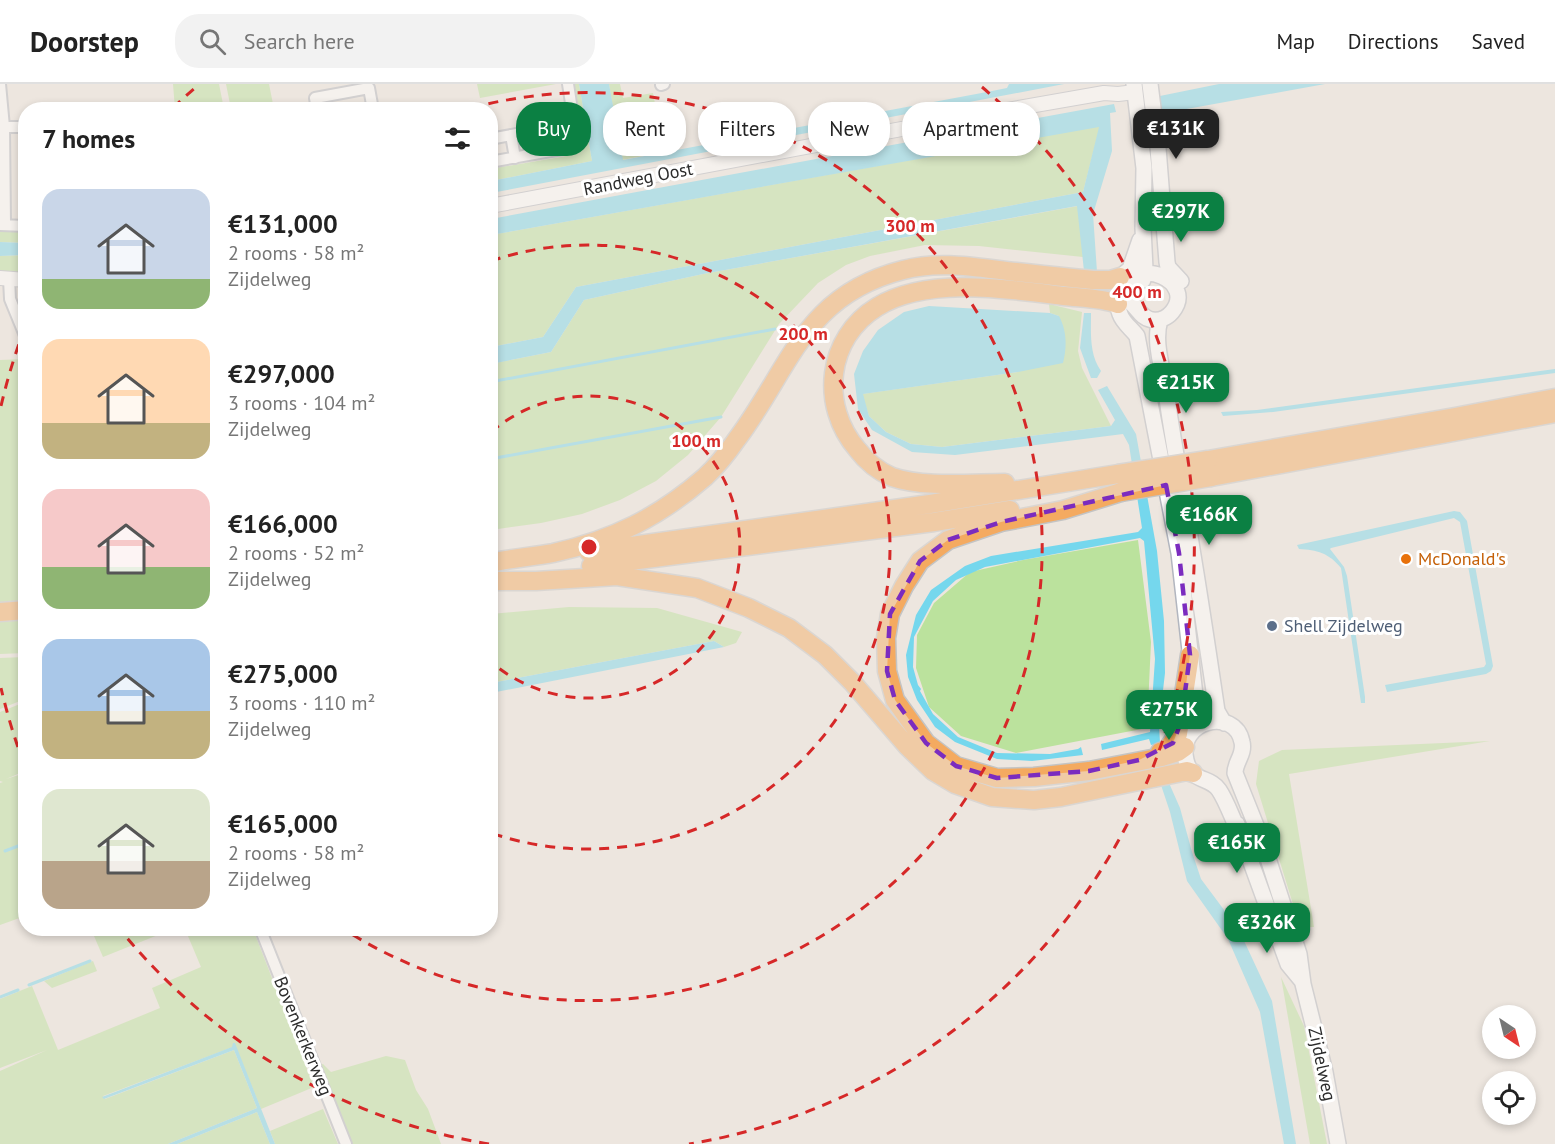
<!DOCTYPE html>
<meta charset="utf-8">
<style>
:root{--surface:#fff;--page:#f2f2f2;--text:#222;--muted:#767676;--line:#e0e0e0;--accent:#0b8043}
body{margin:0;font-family:"PT Sans",sans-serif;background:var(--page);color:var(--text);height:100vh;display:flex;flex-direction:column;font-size:22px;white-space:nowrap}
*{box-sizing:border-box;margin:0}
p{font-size:20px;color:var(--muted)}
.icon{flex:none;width:33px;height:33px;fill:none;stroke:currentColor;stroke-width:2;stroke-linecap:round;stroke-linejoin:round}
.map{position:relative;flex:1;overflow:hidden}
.side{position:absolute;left:18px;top:18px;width:480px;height:834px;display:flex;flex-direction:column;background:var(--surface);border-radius:24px;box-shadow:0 3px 9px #0003}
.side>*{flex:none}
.hud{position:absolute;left:516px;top:18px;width:570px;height:54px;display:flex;gap:12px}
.needle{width:39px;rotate:145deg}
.controls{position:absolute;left:1482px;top:921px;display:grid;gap:12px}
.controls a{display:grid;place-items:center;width:54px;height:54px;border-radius:50%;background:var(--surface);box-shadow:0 3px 9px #0003;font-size:30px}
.price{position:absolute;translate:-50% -51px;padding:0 14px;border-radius:12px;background:var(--accent);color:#fff;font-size:20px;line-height:39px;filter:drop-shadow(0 2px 3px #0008)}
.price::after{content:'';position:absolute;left:50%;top:36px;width:18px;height:14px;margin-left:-9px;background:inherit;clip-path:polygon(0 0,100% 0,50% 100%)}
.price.selected{background:#222;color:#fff}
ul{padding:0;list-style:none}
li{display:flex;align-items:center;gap:18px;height:150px;padding:0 24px}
li span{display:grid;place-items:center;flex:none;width:168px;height:120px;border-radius:18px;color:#555}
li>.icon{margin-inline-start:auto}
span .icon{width:72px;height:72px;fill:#fffc;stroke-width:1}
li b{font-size:26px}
h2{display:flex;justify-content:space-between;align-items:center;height:72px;padding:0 24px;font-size:26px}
.tag{padding:0 21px;border-radius:24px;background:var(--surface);box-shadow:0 3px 9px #0003;font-size:21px;line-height:54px}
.tag.selected{background:var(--accent);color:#fff}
header{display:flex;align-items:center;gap:36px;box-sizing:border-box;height:84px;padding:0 30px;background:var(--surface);border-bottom:2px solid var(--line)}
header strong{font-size:28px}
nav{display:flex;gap:33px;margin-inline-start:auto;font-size:21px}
.search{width:420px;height:54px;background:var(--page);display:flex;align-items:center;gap:15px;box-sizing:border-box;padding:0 21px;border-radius:24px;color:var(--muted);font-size:22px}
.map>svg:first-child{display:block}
</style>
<header>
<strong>Doorstep</strong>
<div class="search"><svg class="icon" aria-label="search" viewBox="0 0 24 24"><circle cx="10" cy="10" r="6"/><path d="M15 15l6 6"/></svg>Search here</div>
<nav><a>Map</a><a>Directions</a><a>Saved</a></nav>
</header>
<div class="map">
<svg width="1555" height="1060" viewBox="0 0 1555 1060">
<rect width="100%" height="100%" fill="#ede6df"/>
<!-- green -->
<path fill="#bbe29d" d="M173 0H219L224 25H175Z
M226 0H269L274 25H231Z
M477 0H556L480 14Z
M573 0H579L592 77 491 97 490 85 567 72C587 53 578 25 573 0Z
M609 0H620L623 14 653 9 664 68 622 76Z
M1100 42 1083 108 576 203 543 253 491 263V151Z
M1078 122 1083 173 979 162 925 161 870 172 846 181 818 199 779 240 721 333 688 371 656 397 620 416 582 430 541 439 491 446 490 280 551 268 584 216 703 190Z
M0 145H25V159L0 158Z
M25 171V193L0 190V172Z
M1049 220 1082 228 1078 267 1082 284 1111 342 942 363 911 360 886 348 869 332 862 310 1018 288 1059 232 1050 229Z
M25 275V569L0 570V276Z
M1138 456 1151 558 1147 644 1016 669 961 652 929 623 916 584 917 551 934 519 970 488 1023 476Z
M569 523 657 524 742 548 736 559 724 563 714 557 491 599V530Z
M25 573V615L0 625V574Z
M25 618V687L6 695 25 689V832L0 841V699L3 698 0 697V628Z
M1490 657 1289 690 1314 843H1300L1256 700 1259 677 1282 666Z
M91 845H173L103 873Z
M185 845H253L314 1003 261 1025 234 959 233 963 103 1012 105 1015 234 966 257 1024 168 1060H0V987L47 966 0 984V915L32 902 58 966 160 924 152 904 201 883Z
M93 877 97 887 52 904 44 897Z
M1281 893 1304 942 1327 1060H1310Z
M386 972 405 976 416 1006 428 1025 441 1060H350L318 981 323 980 331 988Z
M323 1025 338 1060H275L270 1047Z
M257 1028 270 1060H177Z"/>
<!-- water -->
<path fill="#75d7ed" d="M579 0H609L623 76 987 8 1007 4 1009 0H1064L491 109V97L592 77Z
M1219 0H1325L1159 30 1155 13Z
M1114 20 1116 28 1110 29 1112 67 1093 130 1097 188 1084 187 1077 122 703 190 584 216 551 268 491 280V263L543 253 576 203 1083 108 1099 43 491 151V135Z
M0 158 25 159V171L0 172Z
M929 222 1050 229 1059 232C1067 247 1067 263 1063 279L1018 288 863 310 869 332 886 348 911 360 942 363 1111 342 1115 336 1098 306 1107 302 1136 350 1157 467 1164 537 1165 589 1159 641 1160 659 1151 661 1149 655 1102 666 1101 660 1150 648 1155 575 1144 457 1140 454 985 483 956 496 933 517 914 553 913 583 918 601 921 605 920 607 933 630 958 653 997 669 1050 670 1078 665 1081 663 1083 671 1032 677 997 675 955 658 935 643 917 616 908 593 906 571 916 531 931 506 965 482 991 472 1138 448 1142 444 1129 361 1123 350 955 371 912 368 872 346 858 325 854 290 863 267 878 246 904 228Z
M1084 229H1091C1091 249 1089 270 1101 287L1097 294H1091L1080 264Z
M1555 285V289L1273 328 1223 332 1221 328 1257 326Z
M1454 427 1460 428 1467 437 1493 582 1491 587 1486 590 1387 608 1385 601 1484 583 1486 580 1460 438 1454 434 1331 464 1330 465 1344 483 1347 492 1365 613V619H1361L1341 484C1329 469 1317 466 1299 465L1297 461Z
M714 557 724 563 491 609V599Z
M1169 699 1180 724 1192 768 1201 795 1239 846 1272 917 1296 1060H1284L1260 928 1228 855 1187 797 1170 728 1161 701Z
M233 959H235L275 1060H270L257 1028 177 1060H168L257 1024 234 966 104 1015 102 1013 232 963Z"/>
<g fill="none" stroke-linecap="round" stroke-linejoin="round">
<!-- stream -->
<path stroke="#75d7ed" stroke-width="3" d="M490 298 775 245
M490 375 721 333
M5 767 26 759
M29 901 90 877
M0 913 18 906"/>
<defs>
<path id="minor" d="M0 0 4 43 5 141
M661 1 664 0
M317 26 315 14 369 4 373 26
M0 43H26
M511 51 515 74
M490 55 559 42
M490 78 562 65 572 56 575 45 568 0
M0 141 26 142
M9 195 10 215 26 254
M260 844 346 1060"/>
<path id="tertiary" d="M490 122 955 35 1104 9 1118 10 1135 8
M0 194 26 196"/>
<path id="secondary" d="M1134 0 1144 84 1143 144 1145 185 1143 196
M1150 0 1158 64 1167 178 1168 183 1181 197
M1120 193 1130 185 1140 156
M1119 212C1137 217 1137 233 1152 236 1159 237 1167 234 1172 228 1197 198 1137 170 1121 207 1118 214 1117 223 1120 230 1123 239 1131 244 1137 252L1179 469 1198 638 1196 644
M1160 236C1153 258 1163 285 1166 307 1173 360 1184 412 1192 465 1201 519 1209 573 1217 627L1224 639
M1237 740 1288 880 1302 897
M1239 748C1232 734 1227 718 1219 706 1210 692 1191 699 1186 676 1176 636 1235 622 1242 658 1245 670 1235 678 1235 689L1263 759 1299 870 1303 900 1325 988 1338 1060"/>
<path id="trunk" d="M1208 376 1455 333 1555 314
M1211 393 1555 329
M1005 399C973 399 923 404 892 393 878 387 866 377 857 365 820 322 826 254 877 223 927 192 1008 205 1064 212 1082 214 1102 214 1118 220
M1121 408 1063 426 1001 438 948 456 920 477 904 502 890 530 886 554 887 587 895 616 926 659 956 682 997 694 1034 693 1089 687 1162 673 1178 668 1185 663
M589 468 930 420 1118 390
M490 479C511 474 532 473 553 469 613 456 659 433 705 393 717 382 728 368 737 355 791 283 804 211 903 186 940 176 979 184 1016 188 1041 191 1067 193 1093 196H1110L1120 193
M591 482 934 438 1010 426
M490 497H536L617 492 697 504 749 524 789 544 825 571 852 598 907 662 933 687 955 700 992 713 1034 716 1061 713 1187 687 1193 689
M0 528 26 526
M1160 668 1167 666 1178 650 1190 571"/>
</defs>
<!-- minor casing -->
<use href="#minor" stroke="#b2b6bf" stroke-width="14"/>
<!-- tertiary casing -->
<use href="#tertiary" stroke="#b2b6bf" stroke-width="16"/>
<!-- secondary casing -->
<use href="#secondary" stroke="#b2b6bf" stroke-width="18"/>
<!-- trunk casing -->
<use href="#trunk" stroke="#c4c4c4" stroke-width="21"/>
<!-- minor -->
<use href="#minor" stroke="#fff" stroke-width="10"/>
<!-- tertiary -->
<use href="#tertiary" stroke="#fff" stroke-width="14"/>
<!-- secondary -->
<use href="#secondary" stroke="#fff" stroke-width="15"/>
<!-- trunk -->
<use href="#trunk" stroke="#f4aa60" stroke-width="18"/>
<defs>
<path id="trunk-bridge" d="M1118 390 1208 376
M1121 408 1211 393"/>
</defs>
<!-- trunk-bridge casing -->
<use href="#trunk-bridge" stroke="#c4c4c4" stroke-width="21" stroke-linecap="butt"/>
<!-- trunk-bridge -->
<use href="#trunk-bridge" stroke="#f4aa60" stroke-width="18"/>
</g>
<!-- marked area -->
<path d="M0 0H1555V1060H0ZM1166 401 1179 469 1190 571 1181 638 1173 659 1139 676 1089 687 997 694 956 682 926 659 895 616 887 587 890 530 920 477 948 456 1001 438Z" fill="#ede6df" fill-opacity=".55" fill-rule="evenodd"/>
<path fill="none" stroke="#7b2cbf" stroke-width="4.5" stroke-dasharray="12 8" stroke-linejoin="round" d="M1166 401 1179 469 1190 571 1181 638 1173 659 1139 676 1089 687 997 694 956 682 926 659 895 616 887 587 890 530 920 477 948 456 1001 438Z"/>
<!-- distance rings -->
<g fill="none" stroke="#d62828" stroke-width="3" stroke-dasharray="10 8">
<path d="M491 348A151 151 0 1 1 491 578"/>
<path d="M491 177A302 302 0 1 1 491 749"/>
<path d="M471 24A454 454 0 1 1 345 846"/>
<path d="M489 1060A605 605 0 0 1 122 848M24 680A605 605 0 0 1 1 604M1 322A605 605 0 0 1 24 246M173 24A605 605 0 0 1 196 3M982 3A605 605 0 0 1 689 1060"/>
</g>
<!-- markers -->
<circle fill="#e8710a" stroke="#fff" stroke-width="2" cx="1406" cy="475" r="6"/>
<circle fill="#5c6f8a" stroke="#fff" stroke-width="2" cx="1272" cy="542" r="6"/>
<g text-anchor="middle" stroke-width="6" stroke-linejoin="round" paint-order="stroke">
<!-- street labels -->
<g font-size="18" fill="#2c2c2c" stroke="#fff">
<text transform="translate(638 95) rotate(-11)" y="6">Randweg Oost</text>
<text transform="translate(303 952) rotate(68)" y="6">Bovenkerkerweg</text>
<text transform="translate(1322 980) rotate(78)" y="6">Zijdelweg</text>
</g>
<!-- food labels -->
<g font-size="18" fill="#c56008" stroke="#fff" text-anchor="start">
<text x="1418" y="481">McDonald's</text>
</g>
<!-- service labels -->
<g font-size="18" fill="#4e5e75" stroke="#fff" text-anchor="start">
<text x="1284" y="548">Shell Zijdelweg</text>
</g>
</g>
<circle cx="589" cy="463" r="9" fill="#d62828" stroke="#fff" stroke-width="3"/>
<g font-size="18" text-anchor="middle" font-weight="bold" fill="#d62828" stroke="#fff" stroke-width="6" stroke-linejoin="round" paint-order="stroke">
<text x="910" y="148">300 m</text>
<text x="1137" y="214">400 m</text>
<text x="803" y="256">200 m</text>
<text x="696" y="363">100 m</text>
</g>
</svg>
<div class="controls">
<a><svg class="needle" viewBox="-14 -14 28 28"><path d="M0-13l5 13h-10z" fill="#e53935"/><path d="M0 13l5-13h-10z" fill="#767676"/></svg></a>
<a><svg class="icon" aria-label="locate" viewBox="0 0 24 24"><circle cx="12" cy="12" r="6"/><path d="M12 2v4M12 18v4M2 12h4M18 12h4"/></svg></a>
</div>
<b class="price selected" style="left:1176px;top:76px">€131K</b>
<b class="price" style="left:1181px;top:159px">€297K</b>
<b class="price" style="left:1186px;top:330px">€215K</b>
<b class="price" style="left:1209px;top:462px">€166K</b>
<b class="price" style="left:1169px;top:657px">€275K</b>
<b class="price" style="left:1237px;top:790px">€165K</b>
<b class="price" style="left:1267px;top:870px">€326K</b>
<div class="hud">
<a class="tag selected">Buy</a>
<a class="tag">Rent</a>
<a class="tag">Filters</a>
<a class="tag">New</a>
<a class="tag">Apartment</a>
</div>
<section class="side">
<h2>7 homes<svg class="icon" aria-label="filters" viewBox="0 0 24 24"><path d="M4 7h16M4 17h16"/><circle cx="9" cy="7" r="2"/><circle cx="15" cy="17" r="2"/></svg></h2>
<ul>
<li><span style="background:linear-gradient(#c9d6e8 75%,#8fb573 0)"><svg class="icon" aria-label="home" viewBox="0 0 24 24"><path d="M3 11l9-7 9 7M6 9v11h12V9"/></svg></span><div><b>€131,000</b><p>2 rooms · 58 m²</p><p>Zijdelweg</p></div></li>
<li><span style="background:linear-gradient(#ffd9b3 70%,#c2b280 0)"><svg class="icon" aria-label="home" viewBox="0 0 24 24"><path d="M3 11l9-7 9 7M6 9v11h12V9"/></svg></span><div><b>€297,000</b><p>3 rooms · 104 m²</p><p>Zijdelweg</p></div></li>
<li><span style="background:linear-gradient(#f6c9c9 65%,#8fb573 0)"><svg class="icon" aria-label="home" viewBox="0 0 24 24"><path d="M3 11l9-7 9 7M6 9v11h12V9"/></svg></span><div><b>€166,000</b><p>2 rooms · 52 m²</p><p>Zijdelweg</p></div></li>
<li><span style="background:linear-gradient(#a9c7e8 60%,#c2b280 0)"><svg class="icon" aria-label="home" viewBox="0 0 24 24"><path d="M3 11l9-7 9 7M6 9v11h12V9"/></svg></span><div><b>€275,000</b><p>3 rooms · 110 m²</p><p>Zijdelweg</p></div></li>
<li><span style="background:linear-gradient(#dfe7d0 60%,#b9a48a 0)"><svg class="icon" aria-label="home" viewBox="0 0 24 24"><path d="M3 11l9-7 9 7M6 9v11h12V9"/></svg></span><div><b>€165,000</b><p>2 rooms · 58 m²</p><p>Zijdelweg</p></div></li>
</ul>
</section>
</div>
